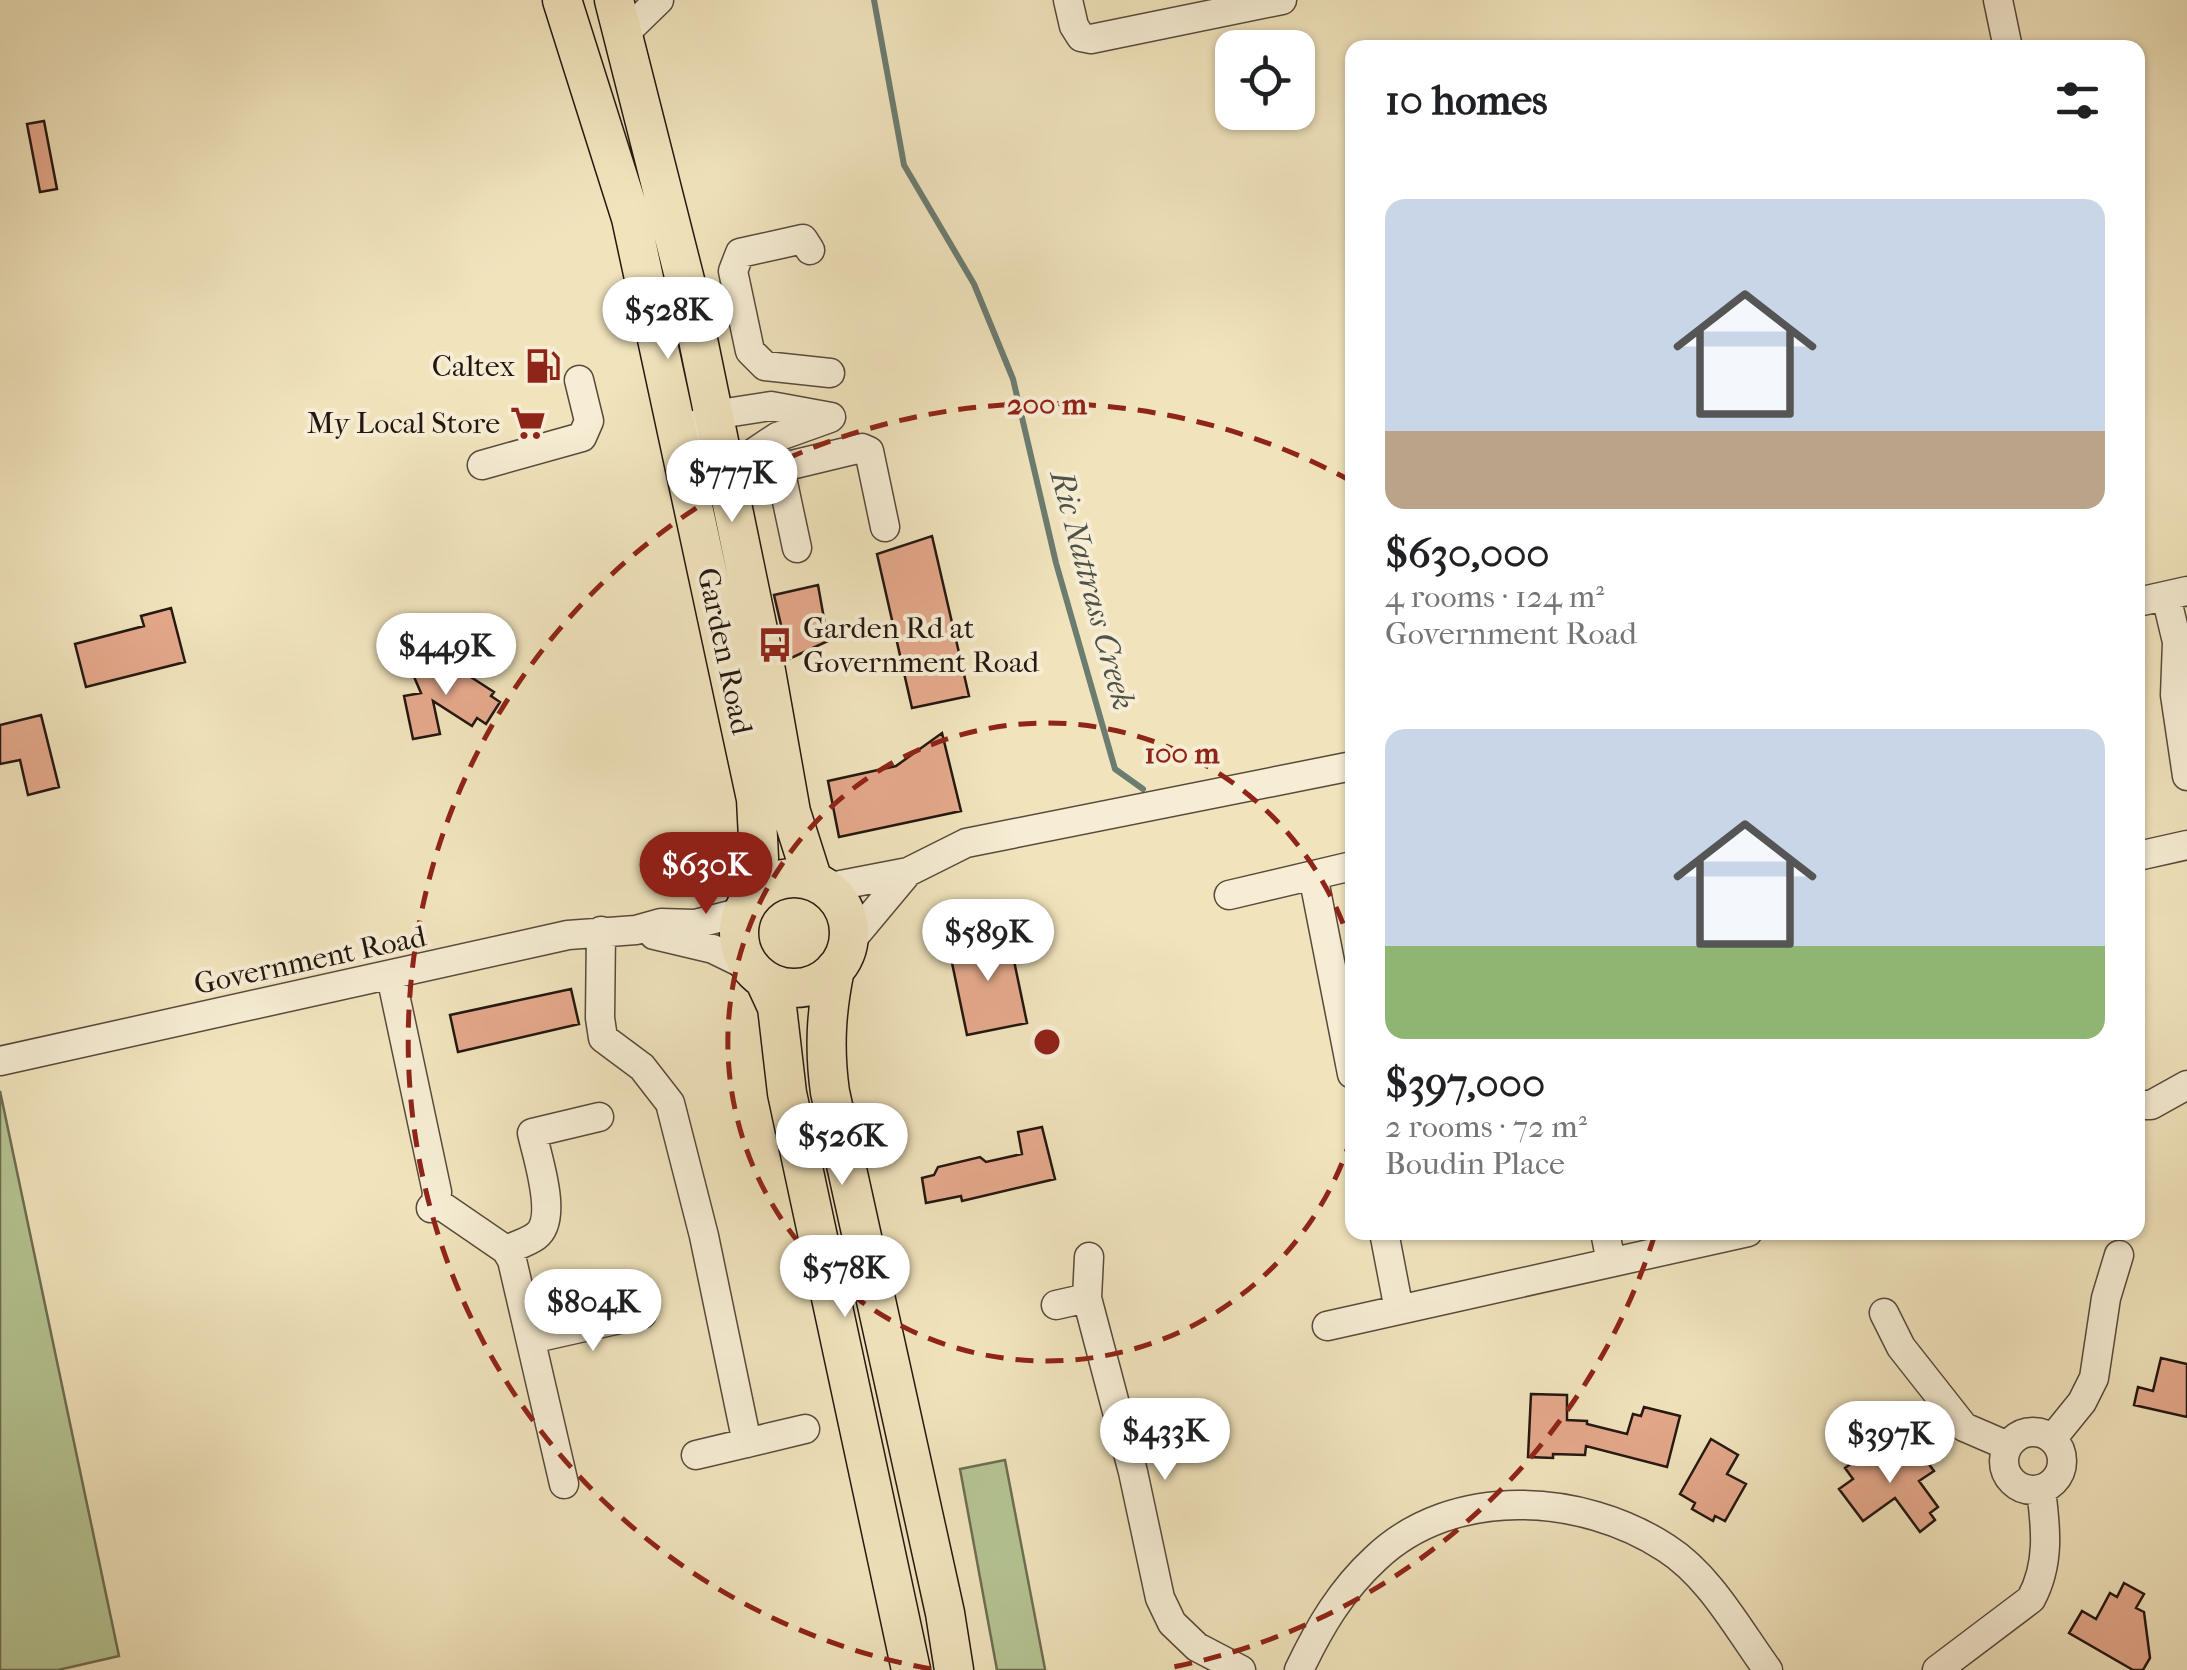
<!DOCTYPE html>
<meta charset="utf-8">
<style>
:root{--surface:#fff;--page:#f2f2f2;--text:#202124;--muted:#757577;--accent:#8f2418}
body{margin:0;font-family:"IM FELL French Canon",serif;background:var(--page);color:var(--text);height:100vh;display:flex;flex-direction:column;font-size:38px;white-space:nowrap}
*{box-sizing:border-box;margin:0}
p{font-size:32px;color:var(--muted)}
.icon{flex:none;width:55px;height:55px;fill:none;stroke:currentColor;stroke-width:2;stroke-linecap:round;stroke-linejoin:round}
.map{position:relative;flex:1;overflow:hidden}
.details{position:absolute;left:1345px;top:40px;width:800px;height:1200px;display:flex;flex-direction:column;background:var(--surface);border-radius:20px;box-shadow:0 2px 8px #0004}
.details>*{flex:none}
.controls{position:absolute;left:1215px;top:30px;display:grid;gap:20px}
.controls a{display:grid;place-items:center;width:100px;height:100px;border-radius:20px;background:var(--surface);box-shadow:0 2px 8px #0004;font-size:50px}
.price{position:absolute;translate:-50% -85px;padding:0 22px;border-radius:35px;background:#fff;color:#222;font-size:32px;line-height:65px;filter:drop-shadow(0 2px 5px #0008)}
.price::after{content:'';position:absolute;left:50%;top:60px;width:30px;height:22px;margin-left:-15px;background:inherit;clip-path:polygon(0 0,100% 0,50% 100%)}
.price.current{background:var(--accent);color:#fff}
ul{padding:0;list-style:none}
li{display:grid;align-content:center;gap:20px;height:530px;padding:0 40px}
li span{display:grid;place-items:center;height:310px;border-radius:20px;color:#555}
li>.icon{margin-inline-start:auto}
span .icon{width:180px;height:180px;fill:#fffc;stroke-width:1}
li b{font-size:42px}
h2{display:flex;justify-content:space-between;align-items:center;height:120px;padding:0 40px;font-size:42px}
.map>svg:first-child{display:block}
</style>
<div class="map">
<svg width="2187" height="1670" viewBox="0 0 2187 1670">
<rect width="100%" height="100%" fill="#f1e4bd"/>
<filter id="stains"><feTurbulence type="fractalNoise" baseFrequency=".002" numOctaves="4"/><feColorMatrix values="0 0 0 0 .2 0 0 0 0 .09 0 0 0 0 .02 0 0 0 .5 -.17"/></filter>
<radialGradient id="worn" r=".72"><stop offset=".6" stop-color="#630" stop-opacity="0"/><stop offset="1" stop-color="#630" stop-opacity=".3"/></radialGradient>
<!-- green -->
<path fill="#b6c594" stroke="#6d6e52" stroke-width="2.5" d="M0 1091 119 1656 58 1670H0Z
M1005 1460 1045 1669V1670H997L960 1469Z"/>
<g fill="none" stroke-linecap="round" stroke-linejoin="round">
<!-- stream -->
<path stroke="#6b7c71" stroke-width="6" d="M874 0 904 165 974 284 1013 379 1056 563 1115 769 1143 789"/>
</g>
<!-- building -->
<path fill="#e5a98c" stroke="#241711" stroke-width="2.5" d="M44 121 57 189 40 192 27 124Z
M932 536 969 696 912 708 877 554Z
M818 585 828 641 789 659 774 595Z
M171 608 185 662 86 687 75 644 144 626 141 616Z
M443 659 494 692 491 696 500 702 486 724 477 718 472 726 433 701 440 734 413 739 404 696 421 693 412 672 417 664Z
M41 715 59 787 28 795 20 760 0 764V725Z
M942 733 961 811 839 837 828 781 896 766Z
M1008 932 1027 1023 967 1035 951 958 960 956 957 942Z
M571 989 579 1024 458 1052 450 1015Z
M1042 1127 1055 1179 962 1201 961 1196 926 1203 922 1178 934 1175 938 1167 980 1157 986 1162 1022 1154 1018 1132Z
M2161 1358 2187 1364V1417L2134 1405 2138 1387 2153 1391Z
M1531 1394 1567 1395V1420L1587 1421V1424L1627 1434 1633 1414 1641 1416 1644 1407 1680 1416 1667 1467 1586 1446 1585 1455 1553 1454V1458L1528 1457Z
M1711 1439 1738 1455 1727 1474 1746 1484 1725 1521 1715 1516 1713 1521 1692 1509 1695 1503 1680 1494Z
M1879 1444 1893 1463 1902 1457 1905 1461 1919 1451 1934 1471 1919 1481 1938 1507 1930 1513 1935 1520 1920 1532 1895 1498 1863 1521 1839 1489 1853 1479 1845 1468Z
M2124 1583 2144 1594 2136 1608 2144 1612 2150 1658 2143 1670H2133L2069 1633 2082 1611 2096 1619 2110 1593 2117 1597Z"/>
<g fill="none" stroke-linecap="round" stroke-linejoin="round">
<defs>
<path id="minor" d="M1068 0 1074 26 1081 37 1091 39 1282 0
M1998 0 2008 48
M623 35 659 0
M810 250 803 239 740 253 733 271 750 351 765 366 830 373
M679 436 713 415 771 406 831 417
M482 465 582 437 589 421 579 380
M725 472 777 437 830 418
M797 548 782 478 783 467 862 448 869 451 885 527
M2166 596 2177 642 2175 695 2187 776
M2138 602 2187 591
M2138 856 2187 845
M1313 875 1352 1074
M825 888 908 872 966 843 1352 766
M1229 895 1352 866
M601 931 600 1018 603 1038 642 1067 670 1103 704 1236 747 1443
M654 935 713 949 752 968
M847 945 908 872
M391 976 437 1192 436 1202 431 1208
M0 1061 568 935 636 930 661 923 695 924 742 912
M2138 1105H2151L2187 1085
M436 1202 506 1250 512 1260 564 1484
M1384 1232 1399 1310
M1605 1232 1611 1262
M506 1250C515 1246 528 1242 536 1236 559 1219 537 1157 532 1133L599 1117
M1087 1298 1133 1472 1160 1598 1172 1623 1197 1647 1241 1670
M1056 1305 1087 1298 1089 1257
M1884 1313 1901 1347 1964 1427 2008 1446
M1327 1326 1748 1232
M531 1339 642 1314
M2004 1461a29 29 0 1 1 58 0a29 29 0 1 1-58 0Z
M2052 1439 2082 1402 2094 1378 2106 1298 2119 1255
M696 1455 805 1429
M1299 1670C1319 1628 1341 1590 1376 1558 1453 1485 1582 1493 1666 1548 1710 1576 1738 1629 1768 1670
M1937 1670 2031 1599C2050 1564 2046 1528 2041 1490"/>
<path id="major" d="M562 0 631 218 756 799 759 858 751 898
M614 0 689 296 763 654 791 812 813 881
M739 933a55 55 0 1 1 110 0a55 55 0 1 1-110 0Z
M835 969C826 1012 824 1049 830 1092L945 1613 954 1670
M764 979 777 1007 787 1093 911 1670"/>
</defs>
<!-- minor casing -->
<use href="#minor" stroke="#574a3c" stroke-width="31"/>
<!-- major casing -->
<use href="#major" stroke="#241711" stroke-width="41"/>
<!-- minor -->
<use href="#minor" stroke="#f6edd4" stroke-width="28"/>
<!-- major -->
<use href="#major" stroke="#f1e4bd" stroke-width="38"/>
</g>
<!-- distance rings -->
<g fill="none" stroke="#8f2418" stroke-width="5" stroke-dasharray="18 12">
<path d="M1352 1135A319 319 0 1 1 1352 949"/>
<path d="M1655 1234A638 638 0 0 1 1163 1669M931 1669A638 638 0 1 1 1351 481"/>
</g>
<!-- icons -->
<defs>
<symbol id="fuel-bare" viewBox="-9 -9 18 18"><path d="M-5.5-6h7V0h2V4h1.3V-2.5L3-4.5l.8-.8L6-3V5H2.5V1h-1V6h-7ZM-4.2-4.7v3.2H.2V-4.7Z" fill="#8f2418" stroke="#f6edd4" stroke-width="2.5" paint-order="stroke"/></symbol>
<symbol id="supermarket-bare" viewBox="-9 -9 18 18"><path d="M-6-5.5h2.5l.6 2H6L4.5 2H-2.5L-4.4-4H-6ZM-1.5 3.2a1.3 1.3 0 1 0 .1 0ZM3 3.2a1.3 1.3 0 1 0 .1 0Z" fill="#8f2418" stroke="#f6edd4" stroke-width="2.5" paint-order="stroke"/></symbol>
<symbol id="bus-bare" viewBox="-9 -9 18 18"><path d="M-5-6H5V4H4V6H2V4H-2V6H-4V4H-5ZM-3.5-4V0h7V-4ZM-3.5 1.2v1.5H-2V1.2ZM2 1.2v1.5H3.5V1.2Z" fill="#8f2418" stroke="#f6edd4" stroke-width="2.5" paint-order="stroke"/></symbol>
</defs>
<g fill-rule="evenodd">
<use href="#fuel-bare" x="518" y="341" width="50" height="50"/>
<use href="#supermarket-bare" x="503" y="398" width="50" height="50"/>
<use href="#bus-bare" x="750" y="620" width="50" height="50"/>
</g>
<g text-anchor="middle" stroke-width="8" stroke-linejoin="round" paint-order="stroke">
<!-- poi labels -->
<g font-size="30" fill="#241711" stroke="#f6edd4" text-anchor="end">
<text x="515" y="376">Caltex</text>
<text x="500" y="433">My Local Store</text>
<text x="803" y="638" text-anchor="start">Garden Rd at<tspan x="803" dy="34">Government Road</tspan></text>
</g>
<!-- street labels -->
<g font-size="30" fill="#241711" stroke="#f6edd4">
<text transform="translate(725 651) rotate(78)" y="10">Garden Road</text>
<text transform="translate(310 960) rotate(-12)" y="10">Government Road</text>
</g>
<!-- water labels -->
<g font-size="32" font-style="italic" fill="#4e5249" stroke="#f6edd4">
<text transform="translate(1093 590) rotate(75)" y="11">Ric Nattrass Creek</text>
</g>
</g>
<circle cx="1047" cy="1042" r="15" fill="#8f2418" stroke="#f6edd4" stroke-width="5"/>
<g font-size="30" text-anchor="middle" font-weight="bold" fill="#8f2418" stroke="#f6edd4" stroke-width="8" stroke-linejoin="round" paint-order="stroke">
<text x="1047" y="414">200 m</text>
<text x="1182" y="763">100 m</text>
</g>
<rect width="100%" height="100%" filter="url(#stains)"/>
<rect width="100%" height="100%" fill="url(#worn)"/>
</svg>
<div class="controls">
<a><svg class="icon" aria-label="locate" viewBox="0 0 24 24"><circle cx="12" cy="12" r="6"/><path d="M12 2v4M12 18v4M2 12h4M18 12h4"/></svg></a>
</div>
<b class="price" style="left:668px;top:362px">$528K</b>
<b class="price" style="left:732px;top:525px">$777K</b>
<b class="price" style="left:446px;top:698px">$449K</b>
<b class="price current" style="left:706px;top:917px">$630K</b>
<b class="price" style="left:988px;top:984px">$589K</b>
<b class="price" style="left:842px;top:1188px">$526K</b>
<b class="price" style="left:845px;top:1320px">$578K</b>
<b class="price" style="left:593px;top:1354px">$804K</b>
<b class="price" style="left:1165px;top:1483px">$433K</b>
<b class="price" style="left:1890px;top:1486px">$397K</b>
<section class="details">
<h2>10 homes<svg class="icon" aria-label="filters" viewBox="0 0 24 24"><path d="M4 7h16M4 17h16"/><circle cx="9" cy="7" r="2"/><circle cx="15" cy="17" r="2"/></svg></h2>
<ul>
<li><span style="background:linear-gradient(#c9d6e8 75%,#b9a48a 0)"><svg class="icon" aria-label="home" viewBox="0 0 24 24"><path d="M3 11l9-7 9 7M6 9v11h12V9"/></svg></span><div><b>$630,000</b><p>4 rooms · 124 m²</p><p>Government Road</p></div></li>
<li><span style="background:linear-gradient(#c9d6e8 70%,#8fb573 0)"><svg class="icon" aria-label="home" viewBox="0 0 24 24"><path d="M3 11l9-7 9 7M6 9v11h12V9"/></svg></span><div><b>$397,000</b><p>2 rooms · 72 m²</p><p>Boudin Place</p></div></li>
</ul>
</section>
</div>
